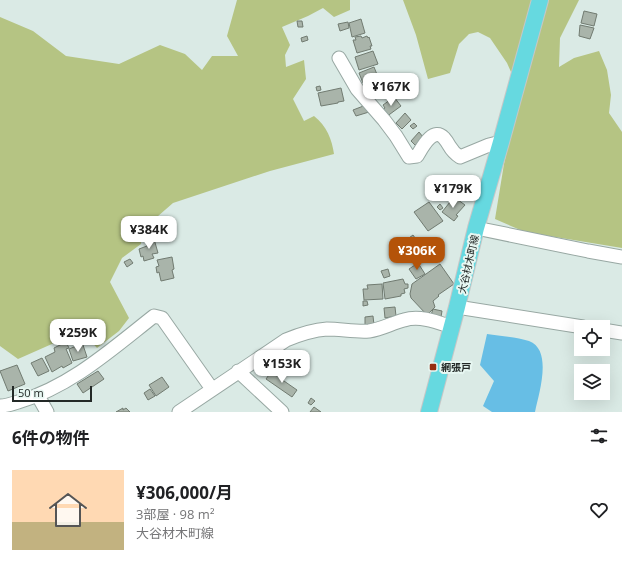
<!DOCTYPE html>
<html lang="ja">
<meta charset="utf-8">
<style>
:root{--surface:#fff;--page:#f2f2f2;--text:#202124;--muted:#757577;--line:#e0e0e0;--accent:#b45309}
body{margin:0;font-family:"Open Sans","Noto Sans JP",sans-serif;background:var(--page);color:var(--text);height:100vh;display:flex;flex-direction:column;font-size:15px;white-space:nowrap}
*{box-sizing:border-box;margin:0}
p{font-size:13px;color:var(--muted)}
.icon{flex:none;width:22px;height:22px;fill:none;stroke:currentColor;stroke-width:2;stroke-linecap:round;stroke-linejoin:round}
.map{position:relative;height:412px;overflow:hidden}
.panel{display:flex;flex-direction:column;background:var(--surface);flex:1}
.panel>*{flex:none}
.fabs{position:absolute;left:574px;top:320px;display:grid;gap:8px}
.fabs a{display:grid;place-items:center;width:36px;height:36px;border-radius:0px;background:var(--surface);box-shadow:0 4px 16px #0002;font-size:20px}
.scale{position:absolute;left:12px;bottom:10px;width:80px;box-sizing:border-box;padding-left:4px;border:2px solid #232927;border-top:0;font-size:11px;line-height:14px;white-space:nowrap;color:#232927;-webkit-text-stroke:3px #e7f7f2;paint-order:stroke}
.price{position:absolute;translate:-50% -34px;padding:0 9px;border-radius:8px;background:#fff;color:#222;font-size:13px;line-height:26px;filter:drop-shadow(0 1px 2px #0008)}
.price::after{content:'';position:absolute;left:50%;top:24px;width:12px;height:9px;margin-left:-6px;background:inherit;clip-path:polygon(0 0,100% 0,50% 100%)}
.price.active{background:var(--accent);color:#fff}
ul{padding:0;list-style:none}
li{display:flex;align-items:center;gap:12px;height:100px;padding:0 12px}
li+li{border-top:1px solid var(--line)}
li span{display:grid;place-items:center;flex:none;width:112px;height:80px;border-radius:0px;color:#555}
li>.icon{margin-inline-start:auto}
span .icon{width:48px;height:48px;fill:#fffc;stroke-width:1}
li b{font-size:17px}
h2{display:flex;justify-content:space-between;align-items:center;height:48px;padding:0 12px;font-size:17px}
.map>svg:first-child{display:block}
</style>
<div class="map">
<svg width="622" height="412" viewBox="0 0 622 412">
<rect width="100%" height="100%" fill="#daeae5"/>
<!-- green -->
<path fill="#b5c483" d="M237 0H350V10L334 17 323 8 308 16 282 27 290 45 285 55 286 67 304 60 306 79 293 99 304 121 314 116C327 126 332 140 334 154L270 171 173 203 142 230 141 244 122 258 110 282 129 318 119 331 97 348 89 339 70 336 18 359 0 346V17L33 31 66 56 119 64 160 45 185 54 202 70 212 56H238L227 36Z
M403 0H579L560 38 559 67 574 58 599 51 607 70 611 95 609 113 622 132V248L525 232 495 219 504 164 520 92 507 63 490 38 478 32 469 34 459 44 450 73 428 79 416 35Z"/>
<!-- water -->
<path fill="#67bee5" d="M487 334C500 336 517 337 529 341 553 350 539 393 535 412H492L483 406 494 381 480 365Z"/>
<!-- building -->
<path fill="#a9b4aa" stroke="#717b71" d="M584 11 597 14 594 26 581 23Z
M361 19 365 33 352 37 349 23Z
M297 21H302L303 27H298Z
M348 22 349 28 340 31 338 24Z
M580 25 594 28 590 39 579 36Z
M307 36 308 40 302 42 301 38Z
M361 36 362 38 367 36 368 38 369 37 372 46H370L371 49 357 53 353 40H356L355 37Z
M373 51 378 64 359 70 355 57Z
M374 67 378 77 363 83 359 73Z
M320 86 321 90 317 91 316 87Z
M341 88 344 101 338 102V103L321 106 318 93Z
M394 97 401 106 386 117 382 110 385 108 383 105Z
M366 105 369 112 356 116 353 110Z
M405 113 411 120 402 129 396 123Z
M414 123 417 126 413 129 410 126Z
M419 132 423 137 415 145 411 141Z
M454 197 465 205 456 215 458 216 454 221 442 212Z
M429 202 443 221 428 231 414 212Z
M440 204 443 208 440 210 437 207Z
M158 229 160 235 151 238 149 232Z
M413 235 420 245 415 249 416 250 407 257 398 246Z
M154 239 158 253 152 254 154 258 144 261 143 256 141 257 139 249 147 246 146 241Z
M172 257 174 269 172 270 174 278 161 281 159 272 157 273 156 267 159 266 157 260Z
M130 259 133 263 127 267 124 262Z
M418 263 425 274 416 279 409 269Z
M440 264 454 284 438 295 439 296 433 301 435 307 427 315 411 298 410 294 412 284Z
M388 269 390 276 384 278 381 271Z
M403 279 405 284H408V288L404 289 405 293 401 294V296L385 299 383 283Z
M382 284 383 299 364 300 363 289H368L367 285Z
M363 301H367L368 305 363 306Z
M395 307 396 316 385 318 384 308Z
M433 309 442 311 441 317 431 315Z
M373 316 374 325H365V317Z
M66 342 69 348 66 349 72 363 63 368 62 366 52 372 45 357 55 352 54 348Z
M79 345V346L83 345 87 357 73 361 69 349Z
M42 358 49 371 38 376 31 363Z
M17 365 25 384 8 391 0 371Z
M98 371 104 379 83 393 77 384Z
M271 372 297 390 292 397 266 379Z
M162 377 169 387 156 396 149 385Z
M150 389 155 396 148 400 144 393Z
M311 398 315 401 311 405 308 403Z
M314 407 321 412H310Z
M123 408V410L126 408 130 412H116Z"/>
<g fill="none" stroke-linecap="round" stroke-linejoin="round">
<defs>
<path id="minor" d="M339 58 357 89 384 120 396 136 409 157 417 156C422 148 433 126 444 138 451 146 449 150 460 157L489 145 501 142
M476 228 588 251 622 257
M457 307 583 327
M603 330 622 333
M238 371 282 412
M38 396 47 412
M0 406C6 406 12 404 18 402 70 387 112 349 154 316L162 318 212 389
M179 412 286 340C298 335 313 330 327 329 341 329 355 332 369 331 382 329 392 323 404 320 420 315 437 322 452 327"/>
<path id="major" d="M429 412 457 307 476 228 501 142 540 0"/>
</defs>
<!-- minor casing -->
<use href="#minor" stroke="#98a8a3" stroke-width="15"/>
<!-- major casing -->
<use href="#major" stroke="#c6c7c7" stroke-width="18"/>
<!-- minor -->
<use href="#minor" stroke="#fff" stroke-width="13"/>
<!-- major -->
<use href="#major" stroke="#66d9e0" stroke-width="16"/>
</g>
<!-- markers -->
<rect fill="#962e10" stroke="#e7f7f2" stroke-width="1.5" x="429" y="363" width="8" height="8" rx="2"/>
<g text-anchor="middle" stroke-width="4" stroke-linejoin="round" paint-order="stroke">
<!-- street labels -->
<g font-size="10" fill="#232927" stroke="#e7f7f2">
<text transform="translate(468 264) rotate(-77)" y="4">大谷材木町線</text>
</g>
<!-- poi labels -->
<g font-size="10" font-weight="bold" fill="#232927" stroke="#e7f7f2" text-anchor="start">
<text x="441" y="371">網張戸</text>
</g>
</g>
</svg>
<div class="fabs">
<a><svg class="icon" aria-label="locate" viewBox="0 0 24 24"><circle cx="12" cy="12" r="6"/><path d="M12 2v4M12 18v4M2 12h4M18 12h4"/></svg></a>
<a><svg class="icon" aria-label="layers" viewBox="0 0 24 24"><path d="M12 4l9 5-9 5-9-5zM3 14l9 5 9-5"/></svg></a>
</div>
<div class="scale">50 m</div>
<b class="price" style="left:391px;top:107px">¥167K</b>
<b class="price" style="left:453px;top:209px">¥179K</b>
<b class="price" style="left:149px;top:250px">¥384K</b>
<b class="price active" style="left:417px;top:271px">¥306K</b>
<b class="price" style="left:78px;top:353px">¥259K</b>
<b class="price" style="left:282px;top:384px">¥153K</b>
</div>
<section class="panel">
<h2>6件の物件<svg class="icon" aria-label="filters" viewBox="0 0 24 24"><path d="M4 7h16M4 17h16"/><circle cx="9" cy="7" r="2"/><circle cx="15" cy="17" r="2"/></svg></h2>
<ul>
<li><span style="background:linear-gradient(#ffd9b3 65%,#c2b280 0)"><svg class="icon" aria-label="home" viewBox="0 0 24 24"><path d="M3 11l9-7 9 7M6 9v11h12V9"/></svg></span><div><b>¥306,000/月</b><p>3部屋 · 98 m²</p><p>大谷材木町線</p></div><svg class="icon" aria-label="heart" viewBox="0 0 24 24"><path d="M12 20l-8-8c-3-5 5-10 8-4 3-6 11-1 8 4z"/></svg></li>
</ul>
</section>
